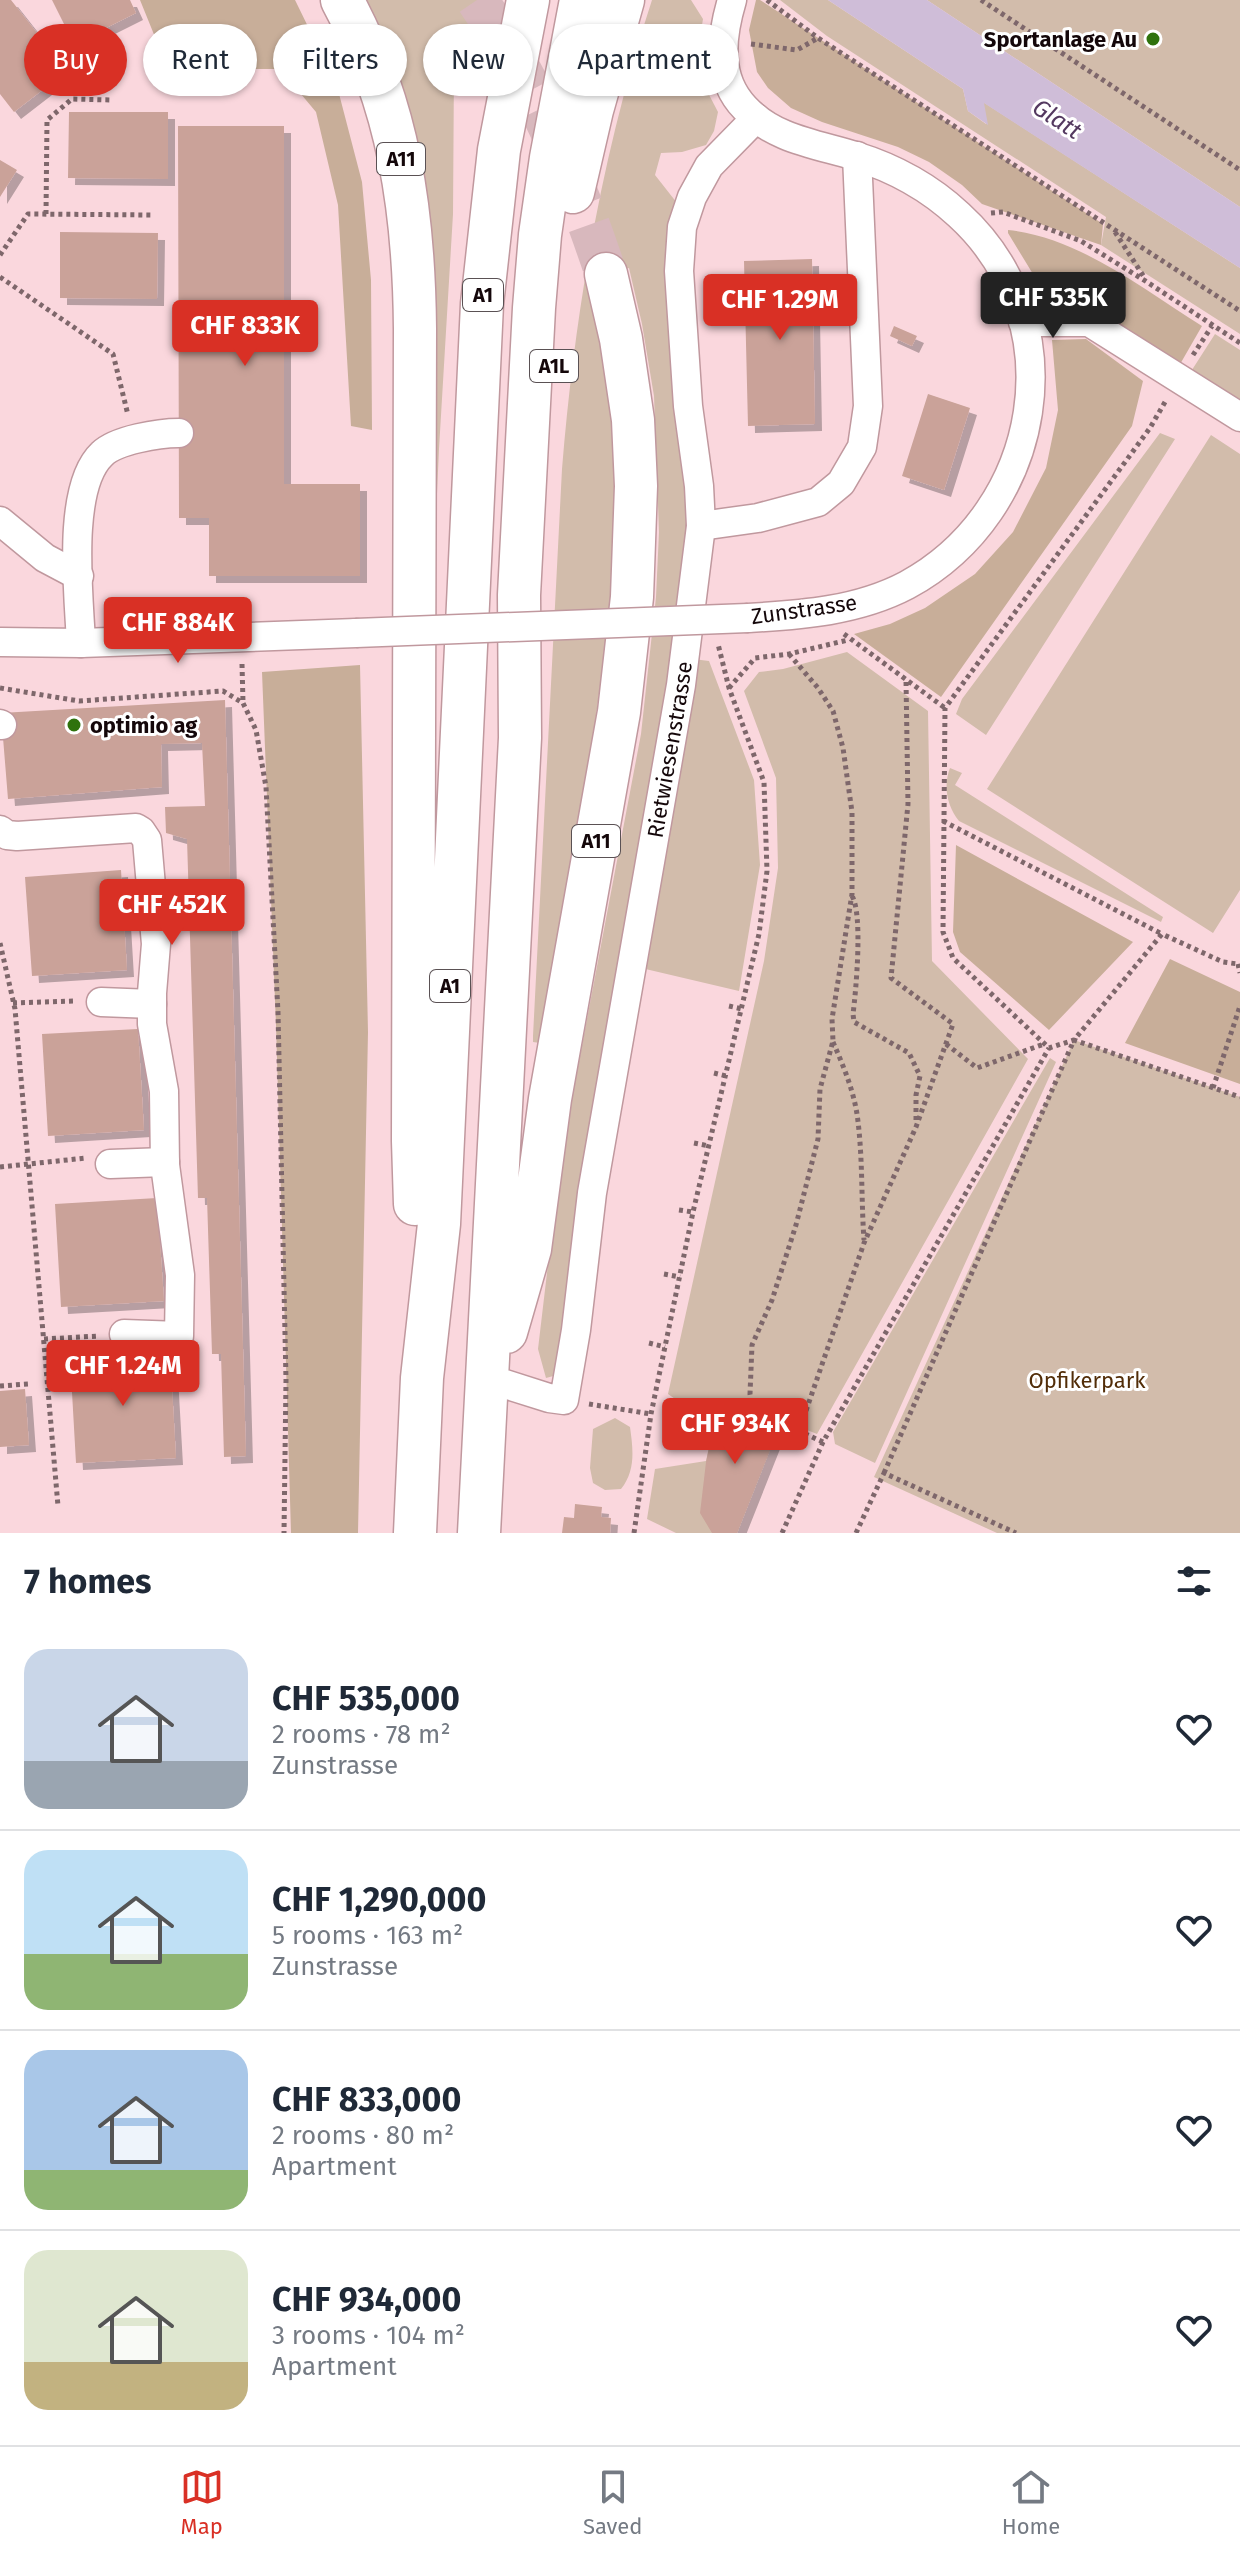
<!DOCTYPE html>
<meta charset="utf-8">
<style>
:root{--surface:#fff;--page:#f2f2f3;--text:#1f2937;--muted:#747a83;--line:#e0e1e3;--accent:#d93025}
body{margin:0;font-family:"Fira Sans",sans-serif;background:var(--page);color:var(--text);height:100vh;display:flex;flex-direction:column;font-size:30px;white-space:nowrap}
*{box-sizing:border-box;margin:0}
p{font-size:26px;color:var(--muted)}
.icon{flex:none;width:44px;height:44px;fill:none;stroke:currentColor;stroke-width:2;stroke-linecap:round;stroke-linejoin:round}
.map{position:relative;height:1533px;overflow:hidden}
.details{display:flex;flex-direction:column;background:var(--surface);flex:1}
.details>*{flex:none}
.hud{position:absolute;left:24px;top:24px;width:800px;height:72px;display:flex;gap:16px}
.price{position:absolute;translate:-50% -68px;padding:0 18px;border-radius:8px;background:var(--accent);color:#fff;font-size:26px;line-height:52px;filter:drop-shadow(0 2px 4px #0008)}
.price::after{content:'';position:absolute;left:50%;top:48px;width:24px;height:18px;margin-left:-12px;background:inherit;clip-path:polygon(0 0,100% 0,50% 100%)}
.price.active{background:#222;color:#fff}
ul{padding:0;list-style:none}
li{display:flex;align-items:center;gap:24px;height:200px;padding:0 24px}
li+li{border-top:2px solid var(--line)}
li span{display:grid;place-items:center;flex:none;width:224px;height:160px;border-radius:24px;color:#555}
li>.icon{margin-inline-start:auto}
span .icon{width:96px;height:96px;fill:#fffc;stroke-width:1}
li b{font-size:34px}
h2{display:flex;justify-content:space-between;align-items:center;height:96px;padding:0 24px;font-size:34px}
.tag{padding:0 28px;border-radius:36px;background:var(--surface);box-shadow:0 2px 6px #0004;font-size:28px;line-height:72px}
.tag.active{background:var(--accent);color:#fff}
.tabs{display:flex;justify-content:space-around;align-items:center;height:112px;border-top:2px solid var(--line);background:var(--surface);font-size:22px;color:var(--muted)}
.tabs a{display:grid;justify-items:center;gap:4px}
.tabs .active{color:var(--accent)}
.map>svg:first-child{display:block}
</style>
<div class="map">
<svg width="1240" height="1533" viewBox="0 0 1240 1533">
<defs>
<filter id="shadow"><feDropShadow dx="7" dy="7" stdDeviation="0" flood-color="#0004"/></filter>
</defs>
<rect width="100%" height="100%" fill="#fad7dd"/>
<!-- green -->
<path fill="#d2bcab" d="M356 0H494L488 30 454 65 453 214 439 449 432 606 426 462Z
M652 0H691L703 19 699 43 700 68 705 87 718 112 714 131 706 145 682 152 661 153 655 175 677 203 689 516 683 596 557 1375 546 1378 538 1349 549 1256 569 1114 641 734 656 597 659 532 654 396 642 324 629 268 585 280C597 329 609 378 613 429 621 534 607 640 592 744 577 844 558 943 540 1043L533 1042V1036L562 469C575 310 602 152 652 0Z
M780 0H828L963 89 968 111 986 124 983 102 1240 268V334L1101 245 1106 217 827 36Z
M927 0H1240V207Z
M1215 334 1240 350V404L1190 373Z
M1160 433 1175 439 986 735 956 714 962 699Z
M1211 435 1240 454V890L1213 933 987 789Z
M847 652 928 711 932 961 1028 1059 817 1434 782 1420 737 1533H676L647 1519 655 1469 706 1461 715 1420 695 1413 668 1394 764 961 778 868 776 778 744 691 759 672 783 669Z
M693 659 709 661 754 780 760 865 739 991 637 967Z
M950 768 962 773 955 785 1163 917 1161 922 959 821C947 806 943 786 950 768Z
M1074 1040 1240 1097V1533H997L874 1477Z
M1050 1058 1056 1062 875 1463 835 1444 833 1432Z
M615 1418 630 1427C633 1449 636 1470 621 1489L605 1490 593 1483 590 1468 593 1429Z"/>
<!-- forest -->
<path fill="#c8ae99" d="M140 0H295L296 2 337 86 362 182 371 280 372 430 351 426 338 205 316 112 280 69H168Z
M756 0H760L1103 224 1101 245 982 204 962 185 929 162 898 147 822 122 791 108 768 88 757 72 749 30Z
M1008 230C1081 238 1142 289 1202 326L1179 366 1052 310 1043 303 1036 279 1008 233Z
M1086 339 1143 381 1132 426 941 697 854 634 890 624 925 608 975 574 1013 532 1046 468 1058 410 1052 340Z
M360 665 368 1032 358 1533H291L276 1025 262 672Z
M956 845 1133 942 1049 1030 960 952 953 932Z
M1170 959 1240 992V1084L1125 1043Z"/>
<!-- water -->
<path fill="#cfbdd8" d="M828 0H927L1240 207V268L984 103 988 125 968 111 963 89Z"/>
<!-- building -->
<path fill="#caa299" filter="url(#shadow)" d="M0 0H11L67 71 14 112 0 94Z
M52 0H130L136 13 74 44Z
M69 112H168V179L68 178Z
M178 126H284V484H360V576H209V518H179Z
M0 160 17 170 0 197Z
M60 232 158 233 157 299 60 298Z
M812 259 815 424 748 426 744 261Z
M894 326 917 336 912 346 890 336Z
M928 394 970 408 944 490 902 476Z
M225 700 246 1456 224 1457 221 1354H212L207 1198H198L187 839 166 833 165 807 205 806 202 743 161 744 162 787 8 799 1 713Z
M121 870 127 970 32 976 25 877Z
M138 1029 144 1130 48 1136 42 1034Z
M157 1198 164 1301 61 1307 55 1204Z
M170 1352 176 1458 76 1463 70 1357Z
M25 1389 29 1445 0 1447V1391Z
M729 1403 781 1422 737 1533H712L700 1513 706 1462 715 1420Z
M575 1504 602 1507 601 1517 611 1518 610 1533H562L564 1517 574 1518Z"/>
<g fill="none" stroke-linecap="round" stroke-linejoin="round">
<!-- highway-tunnel -->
<path stroke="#d8b8bd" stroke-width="42" stroke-dasharray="42 21" stroke-linecap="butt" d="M477 0C538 89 572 173 606 274"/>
<defs>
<g id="minor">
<path d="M732 0C721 37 716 78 745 108 774 139 816 144 855 156 894 168 929 187 959 215 1076 322 1043 511 907 585 858 611 801 615 748 618"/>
<path d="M1023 322H1089L1240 417"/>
<path d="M0 521 45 558 79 576"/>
<path d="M701 526 758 518 818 502 841 483 862 447 868 406 857 156"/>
<path d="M0 642 81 643 356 633"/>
<path d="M81 643C79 596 66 488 102 454 116 440 159 433 179 433"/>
<path d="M0 724 2 725"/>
<path d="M0 830 7 835 17 836 136 828 141 831 147 840 156 944 152 993V1024L164 1091 165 1165 180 1275 179 1336 124 1334"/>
<path d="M101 1002 152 1004"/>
<path d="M110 1164 165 1162"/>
<path id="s1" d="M492 1380 549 1398 564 1400 576 1330 592 1193 681 685 701 526 699 486 688 406 679 271 682 227 692 197 709 166 756 118"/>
</g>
<path id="highway" d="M342 0C399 105 414 211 415 329L413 1141 415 1204
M573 192 592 110 623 0
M506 1332 530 1249 550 1099 619 712 632 597 636 486 633 420 621 339 606 274
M415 1533 422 1378 439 1224 482 304 499 150 528 0
M479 1533 520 738 519 595 534 308 540 235 551 158 581 0"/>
</defs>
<!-- minor casing -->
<use href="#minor" stroke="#c0989e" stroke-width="31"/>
<!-- highway casing -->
<use href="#highway" stroke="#c0989e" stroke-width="45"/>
<!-- path -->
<path stroke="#7e676b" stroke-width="5" stroke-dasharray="4 4" stroke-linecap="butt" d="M767 0 818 38 1240 311
M981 0 1240 170
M751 44 797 50 818 38
M991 213 1003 212 1081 241 1147 282 1240 343
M46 214 47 120 72 99 111 100
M1115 232 1144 277
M0 255 28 214 154 215
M0 277 113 354 128 415
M1193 355 1212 326
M1165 402 1150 428 945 708 943 932 953 958 1049 1048 1074 1040 1162 934 1223 962 1238 964
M844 634 945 708
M789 654 818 688 833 711 843 748 852 812V894L832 1019 833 1041 820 1089 818 1139 796 1225 772 1300 752 1345 750 1394 752 1405 782 1417 799 1431
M242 664 243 702
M0 688 79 701 223 691 243 703 256 730 266 787 278 1012 286 1380 284 1533
M729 688 755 658 789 654 848 640
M943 821 1162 934
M852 896C863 914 856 991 853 1014L854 1022 909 1053 920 1076 916 1095V1122
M0 943 15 1009 58 1506
M1238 964 1240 973
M13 1003 76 1001
M729 1006 742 1009
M833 1042C843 1065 853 1089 857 1114 863 1156 861 1198 864 1240
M946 1044 977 1068 1044 1044
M714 1073 726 1076
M1213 1088 1240 1006
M694 1143 709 1146
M0 1167 86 1158
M679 1210 693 1212
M664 1274 680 1277
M44 1339 99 1336
M649 1343 665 1347
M0 1386 28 1384
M589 1404 651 1414
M823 1442 799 1431 864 1243 916 1127 953 1024 891 978 908 804 906 680
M884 1473 1074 1040 1240 1097
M634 1533 651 1414 693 1212 759 934 767 871 764 782 729 688 718 644
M782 1533 823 1442 1049 1048
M856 1533 884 1473 1016 1533"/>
<!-- minor -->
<use href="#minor" stroke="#fff" stroke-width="28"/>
<!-- highway -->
<use href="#highway" stroke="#fff" stroke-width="42"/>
<defs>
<path id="minor-bridge" d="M356 633 748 618"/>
</defs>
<!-- minor-bridge casing -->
<use href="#minor-bridge" stroke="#c0989e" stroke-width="31" stroke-linecap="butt"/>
<!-- minor-bridge -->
<use href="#minor-bridge" stroke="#fff" stroke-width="28"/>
</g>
<!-- markers -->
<g fill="#2f720d" stroke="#fff" stroke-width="3">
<circle cx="1153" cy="39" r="8"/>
<circle cx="74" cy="725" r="8"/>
</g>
<g text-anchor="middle" stroke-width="6" stroke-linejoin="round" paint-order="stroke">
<!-- shield labels -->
<g fill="#fff" stroke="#5a5154" stroke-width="2">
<rect x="377" y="143" width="48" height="32" rx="6"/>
<rect x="463" y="279" width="40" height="32" rx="6"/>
<rect x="530" y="350" width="48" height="32" rx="6"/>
<rect x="572" y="825" width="48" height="32" rx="6"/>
<rect x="430" y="970" width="40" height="32" rx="6"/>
</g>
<g font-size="20" font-weight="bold" fill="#14070a">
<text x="401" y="166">A11</text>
<text x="483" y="302">A1</text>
<text x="554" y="373">A1L</text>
<text x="596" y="848">A11</text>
<text x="450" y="993">A1</text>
</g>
<!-- poi labels -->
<g font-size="22" font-weight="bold" fill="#14070a" stroke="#fff" text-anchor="end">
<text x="1137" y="47">Sportanlage Au</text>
<text x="90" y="733" text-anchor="start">optimio ag</text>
</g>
<!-- street labels -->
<g font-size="22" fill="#14070a" stroke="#fff">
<text transform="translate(804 609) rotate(-8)" y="8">Zunstrasse</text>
<text dy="8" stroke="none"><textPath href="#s1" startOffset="734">Rietwiesenstrasse</textPath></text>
</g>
<!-- park labels -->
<g font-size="22" fill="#522d08" stroke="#fff">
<text x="1087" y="1388">Opfikerpark</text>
</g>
<!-- water labels -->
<g font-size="24" font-style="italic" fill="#543960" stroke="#fff">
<text transform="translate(1057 119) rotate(33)" y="8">Glatt</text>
</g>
</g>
</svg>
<b class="price active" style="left:1053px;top:340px">CHF 535K</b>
<b class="price" style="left:780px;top:342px">CHF 1.29M</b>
<b class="price" style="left:245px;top:368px">CHF 833K</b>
<b class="price" style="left:178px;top:665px">CHF 884K</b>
<b class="price" style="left:172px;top:947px">CHF 452K</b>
<b class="price" style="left:123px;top:1408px">CHF 1.24M</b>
<b class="price" style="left:735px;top:1466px">CHF 934K</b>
<div class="hud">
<a class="tag active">Buy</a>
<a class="tag">Rent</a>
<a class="tag">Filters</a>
<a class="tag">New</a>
<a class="tag">Apartment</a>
</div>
</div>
<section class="details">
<h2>7 homes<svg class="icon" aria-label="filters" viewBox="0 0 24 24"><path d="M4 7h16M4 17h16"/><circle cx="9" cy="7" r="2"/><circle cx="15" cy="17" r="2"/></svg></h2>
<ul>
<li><span style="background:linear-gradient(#c9d6e8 70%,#9aa5b1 0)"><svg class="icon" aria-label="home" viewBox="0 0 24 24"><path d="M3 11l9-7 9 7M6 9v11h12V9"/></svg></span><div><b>CHF 535,000</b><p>2 rooms · 78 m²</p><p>Zunstrasse</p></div><svg class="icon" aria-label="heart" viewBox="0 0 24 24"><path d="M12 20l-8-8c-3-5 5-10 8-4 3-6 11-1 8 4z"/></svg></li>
<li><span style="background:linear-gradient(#bfe0f5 65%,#8fb573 0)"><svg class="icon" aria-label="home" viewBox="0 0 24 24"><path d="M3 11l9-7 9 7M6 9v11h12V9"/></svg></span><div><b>CHF 1,290,000</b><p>5 rooms · 163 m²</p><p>Zunstrasse</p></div><svg class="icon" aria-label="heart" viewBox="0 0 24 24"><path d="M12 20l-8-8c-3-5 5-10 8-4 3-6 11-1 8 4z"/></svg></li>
<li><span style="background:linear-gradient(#a9c7e8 75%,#8fb573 0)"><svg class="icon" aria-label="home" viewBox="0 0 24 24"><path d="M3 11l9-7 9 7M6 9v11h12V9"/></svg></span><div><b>CHF 833,000</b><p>2 rooms · 80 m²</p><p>Apartment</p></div><svg class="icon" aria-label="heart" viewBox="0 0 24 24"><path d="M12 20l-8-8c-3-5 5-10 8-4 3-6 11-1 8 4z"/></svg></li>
<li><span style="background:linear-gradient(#dfe7d0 70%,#c2b280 0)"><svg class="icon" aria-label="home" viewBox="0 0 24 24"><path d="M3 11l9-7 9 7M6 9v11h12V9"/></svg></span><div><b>CHF 934,000</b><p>3 rooms · 104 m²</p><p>Apartment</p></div><svg class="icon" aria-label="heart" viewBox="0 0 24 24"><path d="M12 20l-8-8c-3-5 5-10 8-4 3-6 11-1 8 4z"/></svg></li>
</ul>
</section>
<nav class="tabs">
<a class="active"><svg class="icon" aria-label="map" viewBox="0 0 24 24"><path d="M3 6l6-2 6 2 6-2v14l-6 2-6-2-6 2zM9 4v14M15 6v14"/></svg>Map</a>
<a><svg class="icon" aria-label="saved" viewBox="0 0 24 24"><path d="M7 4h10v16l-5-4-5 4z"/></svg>Saved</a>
<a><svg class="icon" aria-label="home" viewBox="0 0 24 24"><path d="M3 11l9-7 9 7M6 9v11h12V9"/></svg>Home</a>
</nav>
